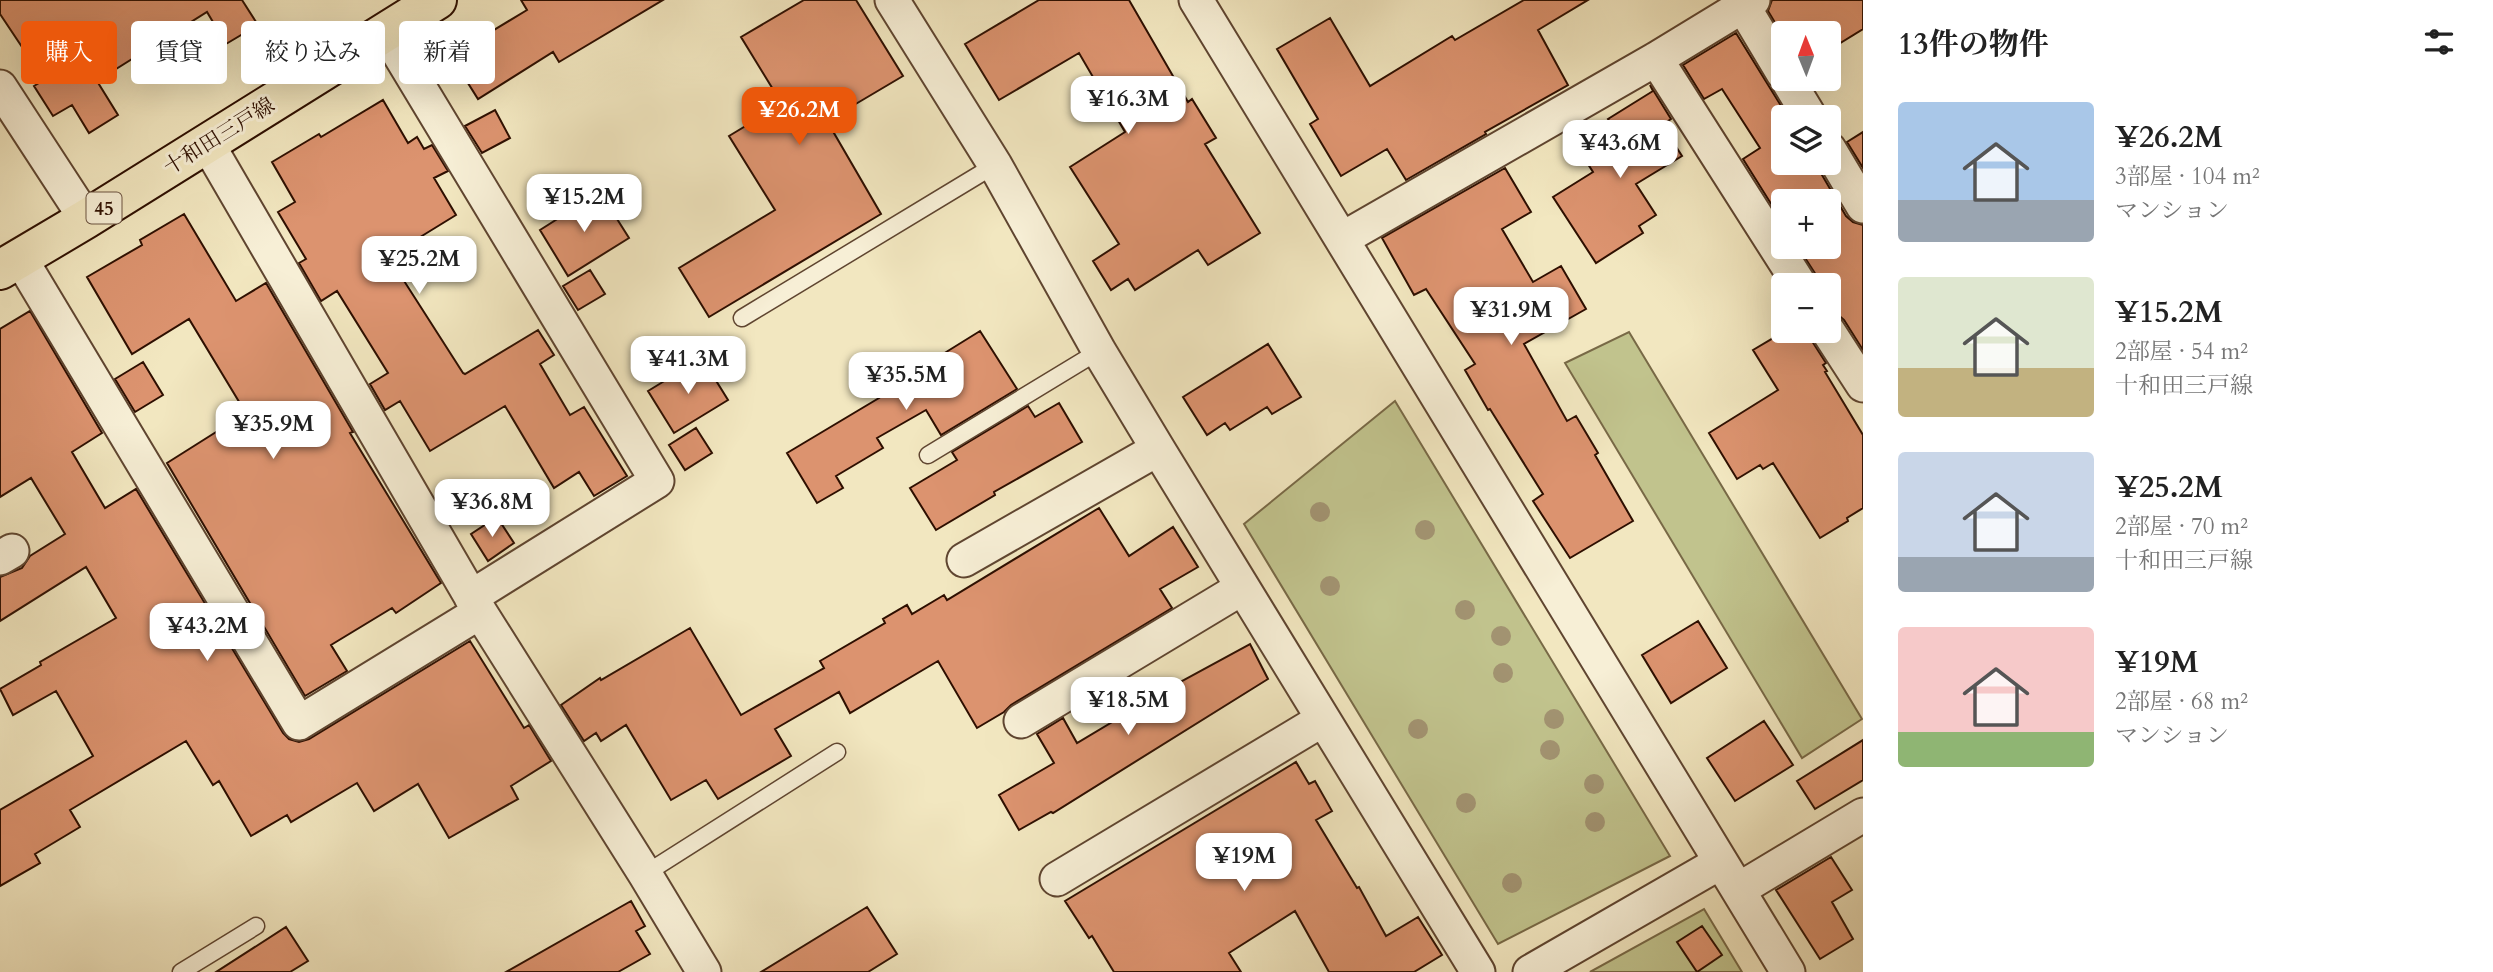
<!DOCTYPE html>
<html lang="ja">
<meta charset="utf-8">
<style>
:root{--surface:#fff;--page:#f6f6f6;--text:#222;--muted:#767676;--accent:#ea580c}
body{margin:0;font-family:Cardo,"Noto Serif JP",serif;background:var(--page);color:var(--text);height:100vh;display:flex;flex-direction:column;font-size:26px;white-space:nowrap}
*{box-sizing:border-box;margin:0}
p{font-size:23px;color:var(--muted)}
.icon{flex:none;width:38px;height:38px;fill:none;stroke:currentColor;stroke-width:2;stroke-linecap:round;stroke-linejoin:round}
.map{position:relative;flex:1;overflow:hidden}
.panel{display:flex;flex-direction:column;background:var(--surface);width:630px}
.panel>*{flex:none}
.guide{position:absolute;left:21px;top:21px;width:665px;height:63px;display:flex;gap:14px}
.needle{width:46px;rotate:359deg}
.buttons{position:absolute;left:1771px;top:21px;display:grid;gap:14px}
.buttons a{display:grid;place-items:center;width:70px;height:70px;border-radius:7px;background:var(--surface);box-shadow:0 7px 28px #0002;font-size:35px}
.price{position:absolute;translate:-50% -60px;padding:0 16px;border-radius:14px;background:#fff;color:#222;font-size:23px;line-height:46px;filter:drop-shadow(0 2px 4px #0008)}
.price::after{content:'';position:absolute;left:50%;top:42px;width:21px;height:16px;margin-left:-10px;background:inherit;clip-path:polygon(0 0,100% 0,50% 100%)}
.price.active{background:var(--accent);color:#fff}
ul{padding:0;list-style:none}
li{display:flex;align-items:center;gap:21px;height:175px;padding:0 35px}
li span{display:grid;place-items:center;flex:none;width:196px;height:140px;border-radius:7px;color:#555}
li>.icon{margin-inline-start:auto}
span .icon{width:84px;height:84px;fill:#fffc;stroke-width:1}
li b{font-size:30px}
h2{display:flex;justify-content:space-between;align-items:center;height:84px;padding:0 35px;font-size:30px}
.tag{padding:0 24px;border-radius:7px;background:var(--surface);box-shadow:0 7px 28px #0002;font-size:24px;line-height:63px}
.tag.active{background:var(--accent);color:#fff}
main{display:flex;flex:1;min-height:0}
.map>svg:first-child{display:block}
</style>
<main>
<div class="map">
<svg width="1863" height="972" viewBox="0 0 1863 972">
<rect width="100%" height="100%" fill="#f2e7c0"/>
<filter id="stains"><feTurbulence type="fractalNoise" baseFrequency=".00286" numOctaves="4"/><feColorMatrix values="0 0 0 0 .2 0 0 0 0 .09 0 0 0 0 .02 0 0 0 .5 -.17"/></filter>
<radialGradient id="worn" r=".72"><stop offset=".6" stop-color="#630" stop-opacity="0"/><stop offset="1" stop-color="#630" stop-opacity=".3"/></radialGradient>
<!-- green -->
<path fill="#c1c38d" stroke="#786946" stroke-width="2" d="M1629 332 1862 719 1802 758 1565 363Z
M1395 401 1670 856 1498 944 1244 524Z
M1704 909 1742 972H1590Z"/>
<!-- building -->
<path fill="#dc936f" stroke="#2e0f00" stroke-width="2" d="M0 0H242L258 25 226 44 207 12 97 81 118 115 89 133 72 105 53 116 34 86 44 80 0 14Z
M521 0H663L559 62 553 52 478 99 451 56 527 10Z
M804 0H856L903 76 827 121 881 214 709 317 679 268 775 210 729 136 782 104 741 37Z
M1039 0H1129L1188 102 1192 99 1216 138 1205 144 1260 233 1208 265 1198 250 1135 290 1128 279 1111 290 1093 261 1119 244 1070 167 1125 132 1079 53 999 100 965 44Z
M1524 0H1588L1538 30 1568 85 1485 132 1486 134 1406 180 1387 149 1341 176 1310 124 1318 119 1277 49 1330 18 1370 86 1452 36 1455 40Z
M1772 0H1863V29L1829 50V33H1783V36L1768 11Z
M1736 33 1788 117H1783V163H1815L1846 216 1853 222 1863 225V350L1844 320 1837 314 1830 312 1829 285H1819L1816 275 1798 247H1829V201H1783V223L1743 159 1760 148 1722 89 1704 99 1683 65Z
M1650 85 1671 119 1662 125 1682 156 1636 184 1656 215 1639 226 1643 233 1596 263 1553 197 1593 172 1586 161 1621 139 1608 119 1653 91Z
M383 100 408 143 417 137 424 149 432 145 448 171 434 178 456 215 391 255 392 257 390 259 463 373 465 374 538 330 554 355 540 364 570 415 584 407 627 476 594 496 579 472 554 488 505 406 430 451 400 401 385 410 370 384 388 373 337 291 321 301 299 263 306 259 278 212 295 202 272 162 319 134 321 137Z
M495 110 510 138 482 153 465 126Z
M1863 132V168L1847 142Z
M1505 168 1531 212 1502 229 1533 282 1561 266 1586 309 1524 344 1567 421 1576 416 1598 453 1595 455 1633 521 1570 558 1533 501 1543 494 1490 409 1488 410 1465 370 1475 364 1426 289 1414 295 1382 238Z
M600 192 629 238 568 276 540 230Z
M184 214 236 301 266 283 353 432 350 433 441 583 396 613 392 608 331 645 347 671 305 696 167 463 243 415 241 412 244 410 189 319 132 354 87 277 142 245 140 240Z
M590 270 605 294 578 310 563 286Z
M30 311 102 433 72 452 105 508 136 489 283 733 289 739 299 742 309 739 470 641 524 728 529 725 551 761 511 786 518 799 449 838 418 784 374 811 357 783 291 822 287 815 251 836 219 781 213 785 186 741 70 810 80 827 35 854 40 863 0 886V810L93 756 56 691 13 715 0 689 41 665 40 662 116 618 86 567 0 621V577L22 568 30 556 65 534 31 478 0 497V329Z
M980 331 1017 389 941 435 926 410 877 438 883 448 836 476 843 488 817 503 787 453 879 398 877 395Z
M1785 331H1809L1812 341 1826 363 1823 365 1827 371 1825 372 1863 435V508L1847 518 1848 521 1820 538 1773 463 1763 469 1760 465 1737 479 1709 433 1778 390 1753 350Z
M1268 344 1301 397 1272 414 1267 407 1230 430 1225 423 1207 435 1183 397Z
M702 358 728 400 674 433 648 391Z
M143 362 163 395 135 412 115 379Z
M1059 403 1082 442 994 492 995 495 936 530 910 488 957 460 952 452 1028 406 1035 417Z
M696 428 712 453 685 470 669 445Z
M1099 508 1129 556 1173 527 1198 567 1160 589 1172 608 1011 705 1004 712 977 728 938 661 850 713 839 692 775 729 791 756 718 799 706 780 671 800 626 725 601 741 596 733 584 741 561 705 600 678 601 680 690 628 741 715 824 668 820 661 885 623 883 619 907 605 912 614 944 595 947 600Z
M497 517 514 543 488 561 471 534Z
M1698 621 1727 668 1671 703 1642 655Z
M1250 644 1268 679 1053 813 1051 812 1019 830 999 795 1054 763 1037 734 1063 718 1077 743 1169 688Z
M1764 721 1793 765 1735 801 1707 758Z
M1863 740V780L1815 809 1797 781Z
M1296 762 1309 784 1315 781 1332 811 1316 820 1357 888 1359 887 1386 936 1418 917 1442 955 1414 972H1329L1295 911 1229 953 1241 972H1114L1092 936 1089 938 1065 901Z
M1831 857 1852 890 1832 902 1853 939 1820 959 1776 890Z
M631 901 645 926 636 931 650 954 618 972H506Z
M867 907 897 954 868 972H761Z
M1702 926 1722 955 1697 972 1677 942Z
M286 927 308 961 290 972H216Z"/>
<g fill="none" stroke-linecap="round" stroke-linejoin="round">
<defs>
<path id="lane" d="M742 318 995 165
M928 455 1099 351
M645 874 837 752
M181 972 256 926"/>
<path id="street" d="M892 0 995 165 1099 351 1158 449 1478 972
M1196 0 1788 972
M1743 6 1783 73
M386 32 657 481 471 597
M1656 59 1800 285
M1787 79 1810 117
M0 87 86 219
M207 143 480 612 645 874 704 972
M1829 149 1863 206
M1342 239 1656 59 1753 0
M20 258 299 723 480 612
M1828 331 1863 385
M0 558 12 551
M964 560 1158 449
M1021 721 1242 588
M1057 879 1322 720
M1738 890 1863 815
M1530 972 1721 862"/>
<path id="primary" d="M0 270 86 219 437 0"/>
</defs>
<!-- lane casing -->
<use href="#lane" stroke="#5f4530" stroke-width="19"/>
<!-- street casing -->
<use href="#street" stroke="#5f4530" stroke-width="37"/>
<!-- primary casing -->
<use href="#primary" stroke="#2e0f00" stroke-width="42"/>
<!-- lane -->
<use href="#lane" stroke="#f7efd6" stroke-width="16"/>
<!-- street -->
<use href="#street" stroke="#f7efd6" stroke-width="33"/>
<!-- primary -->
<use href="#primary" stroke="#f2e7c0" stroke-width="38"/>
</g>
<!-- trees -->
<g fill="#a29371">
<circle cx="1320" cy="512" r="10"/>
<circle cx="1425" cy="530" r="10"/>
<circle cx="1330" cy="586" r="10"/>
<circle cx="1465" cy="610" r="10"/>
<circle cx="1501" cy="636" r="10"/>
<circle cx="1503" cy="673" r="10"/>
<circle cx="1554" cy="719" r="10"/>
<circle cx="1418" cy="729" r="10"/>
<circle cx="1550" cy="750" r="10"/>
<circle cx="1594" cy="784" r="10"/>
<circle cx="1466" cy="803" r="10"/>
<circle cx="1595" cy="822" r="10"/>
<circle cx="1512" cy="883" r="10"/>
</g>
<g text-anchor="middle" stroke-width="6" stroke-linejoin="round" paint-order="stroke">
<!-- shield labels -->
<rect fill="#f7efd6" stroke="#6a5240" stroke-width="2" x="86.5" y="192.5" width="35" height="31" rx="5"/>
<g font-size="19" font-weight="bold" fill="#2e0f00">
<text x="104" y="215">45</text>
</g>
<!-- street labels -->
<g font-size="21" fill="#2e0f00" stroke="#f7efd6">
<text transform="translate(219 136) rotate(-32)" y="7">十和田三戸線</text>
</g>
</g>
<rect width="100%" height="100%" filter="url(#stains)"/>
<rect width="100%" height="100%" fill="url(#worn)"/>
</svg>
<div class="buttons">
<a><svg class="needle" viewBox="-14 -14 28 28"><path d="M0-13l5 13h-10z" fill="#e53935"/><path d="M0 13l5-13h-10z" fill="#767676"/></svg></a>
<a><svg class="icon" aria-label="layers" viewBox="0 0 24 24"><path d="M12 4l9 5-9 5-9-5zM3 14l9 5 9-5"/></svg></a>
<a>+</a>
<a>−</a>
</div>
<b class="price" style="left:1128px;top:136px">¥16.3M</b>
<b class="price active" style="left:799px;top:147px">¥26.2M</b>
<b class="price" style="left:1620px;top:180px">¥43.6M</b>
<b class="price" style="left:584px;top:234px">¥15.2M</b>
<b class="price" style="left:419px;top:296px">¥25.2M</b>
<b class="price" style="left:1511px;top:347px">¥31.9M</b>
<b class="price" style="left:688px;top:396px">¥41.3M</b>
<b class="price" style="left:906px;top:412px">¥35.5M</b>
<b class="price" style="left:273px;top:461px">¥35.9M</b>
<b class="price" style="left:492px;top:539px">¥36.8M</b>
<b class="price" style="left:207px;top:663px">¥43.2M</b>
<b class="price" style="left:1128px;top:737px">¥18.5M</b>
<b class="price" style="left:1244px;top:893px">¥19M</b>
<div class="guide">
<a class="tag active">購入</a>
<a class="tag">賃貸</a>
<a class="tag">絞り込み</a>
<a class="tag">新着</a>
</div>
</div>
<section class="panel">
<h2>13件の物件<svg class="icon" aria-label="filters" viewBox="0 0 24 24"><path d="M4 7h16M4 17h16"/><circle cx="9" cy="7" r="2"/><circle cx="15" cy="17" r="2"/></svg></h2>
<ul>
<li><span style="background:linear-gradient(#a9c7e8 70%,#9aa5b1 0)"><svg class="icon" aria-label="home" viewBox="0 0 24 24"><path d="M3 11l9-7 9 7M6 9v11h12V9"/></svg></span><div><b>¥26.2M</b><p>3部屋 · 104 m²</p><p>マンション</p></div></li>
<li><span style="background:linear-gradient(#dfe7d0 65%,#c2b280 0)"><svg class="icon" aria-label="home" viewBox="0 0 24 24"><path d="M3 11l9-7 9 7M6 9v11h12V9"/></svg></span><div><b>¥15.2M</b><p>2部屋 · 54 m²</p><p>十和田三戸線</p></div></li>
<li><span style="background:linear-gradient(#c9d6e8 75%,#9aa5b1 0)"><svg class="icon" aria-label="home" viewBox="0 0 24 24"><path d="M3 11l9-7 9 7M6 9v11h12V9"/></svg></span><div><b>¥25.2M</b><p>2部屋 · 70 m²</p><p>十和田三戸線</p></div></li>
<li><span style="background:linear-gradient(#f6c9c9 75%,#8fb573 0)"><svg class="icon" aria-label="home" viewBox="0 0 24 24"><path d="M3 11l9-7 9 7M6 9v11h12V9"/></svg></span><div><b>¥19M</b><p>2部屋 · 68 m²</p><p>マンション</p></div></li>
</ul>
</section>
</main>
